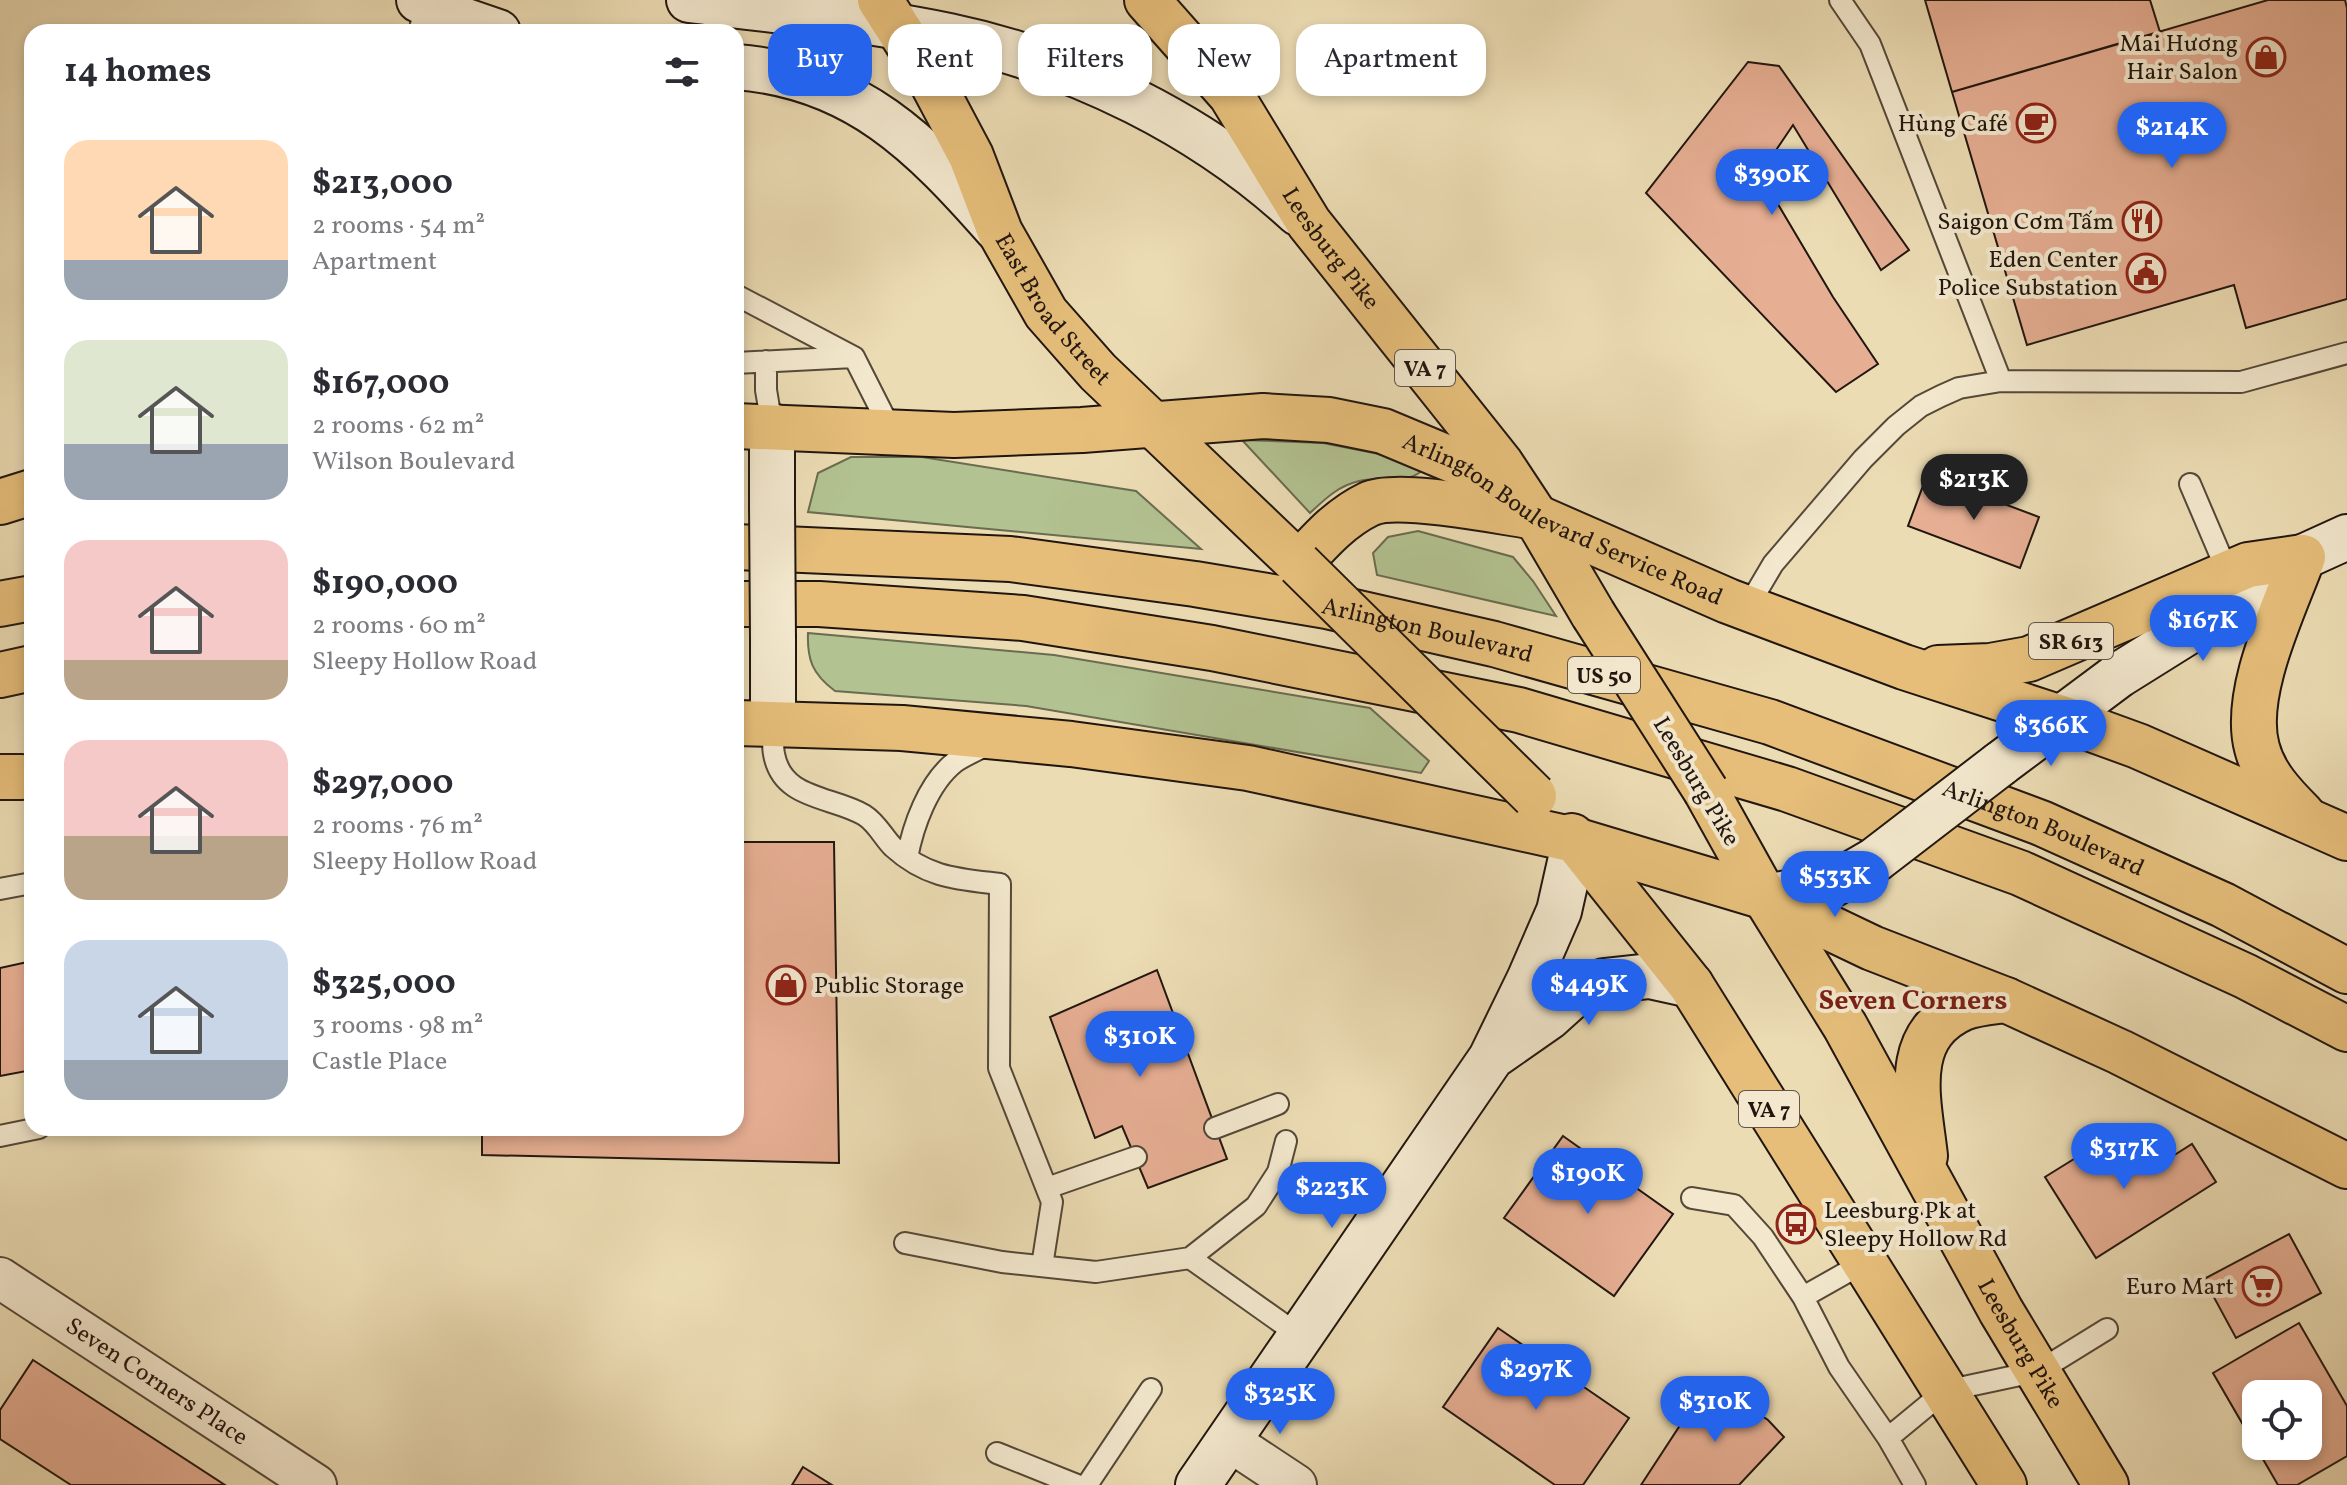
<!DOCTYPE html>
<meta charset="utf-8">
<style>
:root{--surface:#fff;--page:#f2f2f3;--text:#2b2b33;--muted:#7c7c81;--accent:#2563eb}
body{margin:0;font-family:Vollkorn,serif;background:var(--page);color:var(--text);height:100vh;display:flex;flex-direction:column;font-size:30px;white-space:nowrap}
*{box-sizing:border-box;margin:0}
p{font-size:26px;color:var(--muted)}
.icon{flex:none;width:44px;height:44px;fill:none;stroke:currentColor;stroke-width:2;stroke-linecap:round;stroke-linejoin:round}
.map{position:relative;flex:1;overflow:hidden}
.details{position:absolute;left:24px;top:24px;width:720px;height:1112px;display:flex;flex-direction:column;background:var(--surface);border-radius:24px;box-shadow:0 4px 12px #0003}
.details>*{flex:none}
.banner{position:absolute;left:768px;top:24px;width:760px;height:72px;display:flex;gap:16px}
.fabs{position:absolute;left:2242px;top:1380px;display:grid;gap:16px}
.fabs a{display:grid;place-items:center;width:80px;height:80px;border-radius:16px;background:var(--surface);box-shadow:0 4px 12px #0003;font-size:40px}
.price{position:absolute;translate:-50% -68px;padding:0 18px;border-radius:28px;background:var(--accent);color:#fff;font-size:26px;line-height:52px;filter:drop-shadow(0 2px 4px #0008)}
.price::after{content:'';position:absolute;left:50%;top:48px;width:24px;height:18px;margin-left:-12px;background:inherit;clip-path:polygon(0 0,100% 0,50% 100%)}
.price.on{background:#222;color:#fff}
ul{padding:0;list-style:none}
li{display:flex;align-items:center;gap:24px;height:200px;padding:0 40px}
li span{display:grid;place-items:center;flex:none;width:224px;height:160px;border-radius:24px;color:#555}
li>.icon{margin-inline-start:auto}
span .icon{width:96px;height:96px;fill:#fffc;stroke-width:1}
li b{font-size:34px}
h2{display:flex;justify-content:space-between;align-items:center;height:96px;padding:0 40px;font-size:34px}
.chip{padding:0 28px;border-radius:24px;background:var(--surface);box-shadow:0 4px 12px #0003;font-size:28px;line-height:72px}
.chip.on{background:var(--accent);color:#fff}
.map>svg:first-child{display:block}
</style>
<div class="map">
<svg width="2347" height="1485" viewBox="0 0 2347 1485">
<rect width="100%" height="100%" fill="#ecdcb4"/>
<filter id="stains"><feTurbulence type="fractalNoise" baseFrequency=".0025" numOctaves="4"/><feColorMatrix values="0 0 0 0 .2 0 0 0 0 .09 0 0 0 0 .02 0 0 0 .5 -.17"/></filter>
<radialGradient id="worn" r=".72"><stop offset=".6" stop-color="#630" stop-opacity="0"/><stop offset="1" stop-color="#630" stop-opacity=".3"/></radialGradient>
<!-- green -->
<path fill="#b3c291" stroke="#6a6c50" stroke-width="2" d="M1242 440 1323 443 1394 457 1422 471C1400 487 1383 475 1359 481 1338 486 1325 499 1310 513Z
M851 457H922L1136 491 1201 549 808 512 818 473Z
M1418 531 1513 557 1533 581 1556 616 1377 575 1373 553 1388 537Z
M808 633 1054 655 1370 708 1429 761 1421 773 1026 706 835 691C812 674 807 659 808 633Z"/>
<!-- building -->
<path fill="#e6ae93" stroke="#21160f" stroke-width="2" fill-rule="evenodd" d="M1925 0H2150L2160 32 1952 92Z
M2268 0H2345L2347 8V299L2246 328 2234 285 2027 345 1952 92Z
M1748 62 1779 66 1909 250 1881 270 1793 125 1760 174 1833 297 1878 364 1836 392 1646 193Z
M1927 475 2039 517 2020 568 1908 526Z
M736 842H834L839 1163 482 1155V1128H736Z
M32 961V1070L0 1076V968Z
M1157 970 1227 1159 1148 1188 1122 1126 1095 1138 1050 1017Z
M2119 1131 2146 1173 2192 1144 2216 1182 2096 1258 2045 1177Z
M1563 1136 1673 1214 1614 1296 1504 1218Z
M2289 1234 2321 1293 2236 1338 2204 1279Z
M2299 1323 2347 1406V1456L2297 1485H2278L2213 1373ZM2256 1394H2308V1446H2256Z
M1498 1328 1629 1418 1583 1485H1555L1443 1407Z
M33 1360 225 1485H71L0 1439V1410Z
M1709 1381 1768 1420 1784 1437 1739 1485H1641Z
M803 1467 832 1485H792Z"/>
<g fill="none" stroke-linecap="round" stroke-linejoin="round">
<defs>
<path id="lane" d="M1840 0 1870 44 2001 381
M419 32 427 3
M736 295 854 357 892 432
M766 361V390L772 426
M736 363 854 357
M2190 484 2228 573
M1747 608 1773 564 1863 459 1896 426 1921 406 1941 396 1959 388 2001 381 2241 382 2347 353
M773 723C774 733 772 744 774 754 782 800 832 796 864 815 877 823 883 837 893 847 927 878 958 879 1000 884L999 1068 1052 1202 1042 1266
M907 858C913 826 928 783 955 762 965 755 978 750 989 744
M0 889 32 883
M1215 1128 1278 1104
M0 1136 39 1128
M1047 1188 1136 1157
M1692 1198 1734 1205 1763 1237 1803 1297 1839 1367 1888 1438 1915 1485
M905 1243 1002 1262 1096 1272 1190 1258 1300 1336
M1190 1258 1256 1206 1278 1172 1286 1141
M1803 1297 1865 1262
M1888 1438 1945 1391 2039 1371 2107 1329
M997 1453 1077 1485
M1087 1485 1151 1389"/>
<g id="street">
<path id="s1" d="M0 1278 316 1485"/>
<path d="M1228 1440 1296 1485"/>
</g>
<path id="secondary" d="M419 0 463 20 498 32
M689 0C776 11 863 18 949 36 1077 63 1202 125 1298 213
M736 67C856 76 922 144 997 229
M772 426V506
M773 639V723
M2000 764 2119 675 2207 620 2261 593 2303 557 2347 537
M1765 897 1832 885 1875 860
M1496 1054 1549 1017 1570 998 1604 981 1650 976 1691 985
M1198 1485 1491 1058 1529 980 1559 911 1575 840"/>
<g id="primary">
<path id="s2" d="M880 0 928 75 971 156 1000 232 1046 313 1098 372 1299 564C1320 541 1340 518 1369 504 1398 491 1495 511 1530 516"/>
<path id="s3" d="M1147 0 1231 95 1309 223 1501 464 1536 517 1593 614"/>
<path id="s4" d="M736 426 954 435 1082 430 1263 416 1329 420 1383 431 1462 464 1536 517 1728 601 1904 667 2061 718 2138 746 2347 838"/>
<path d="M0 502 32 492"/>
<path d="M1938 668 1990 666 2029 659 2248 565 2303 557C2284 609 2242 693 2257 748 2264 775 2283 795 2302 814"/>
<path d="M736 723 902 728 1071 744 1248 768 1575 840 1765 897 1872 948 2006 1000 2120 1052 2347 1166"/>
<path id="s5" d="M1706 791 1765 897 1845 1026 2001 1311 2106 1485"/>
<path d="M1572 836 1691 985 2004 1485"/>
<path d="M1925 1156C1919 1101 1900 1036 1963 1008 1976 1003 1992 1002 2006 1000"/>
</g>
<g id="highway">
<path id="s6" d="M736 547 1010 559 1195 584 1327 606 1494 644 1770 722 2041 823 2223 905 2347 971"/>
<path d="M0 604 32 598"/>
<path d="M736 604H819L1023 618 1212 648 1519 710 1787 789 2020 873 2245 976 2347 1029"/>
<path d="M0 675 32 668"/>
<path d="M0 777H22"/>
</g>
</defs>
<!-- lane casing -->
<use href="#lane" stroke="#544838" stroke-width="24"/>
<!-- street casing -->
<use href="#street" stroke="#544838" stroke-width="44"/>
<!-- secondary casing -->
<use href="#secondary" stroke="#21160f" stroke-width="48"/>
<!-- primary casing -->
<use href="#primary" stroke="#21160f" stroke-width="48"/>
<!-- highway casing -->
<use href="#highway" stroke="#21160f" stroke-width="48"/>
<!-- lane -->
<use href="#lane" stroke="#f3e8ce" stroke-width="20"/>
<!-- street -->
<use href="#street" stroke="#f3e8ce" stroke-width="40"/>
<!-- secondary -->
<use href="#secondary" stroke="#f3e8ce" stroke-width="44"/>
<!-- primary -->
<use href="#primary" stroke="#e6be7a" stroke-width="44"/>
<!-- highway -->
<use href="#highway" stroke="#e6be7a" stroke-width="44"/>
<defs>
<path id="secondary-bridge" d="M772 506 773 639
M1875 860 2000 764"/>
<path id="primary-bridge" d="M1299 564 1534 796
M1593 614 1706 791"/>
</defs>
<!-- secondary-bridge casing -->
<use href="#secondary-bridge" stroke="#21160f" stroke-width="48" stroke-linecap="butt"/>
<!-- primary-bridge casing -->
<use href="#primary-bridge" stroke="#21160f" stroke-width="48" stroke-linecap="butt"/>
<!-- secondary-bridge -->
<use href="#secondary-bridge" stroke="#f3e8ce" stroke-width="44"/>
<!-- primary-bridge -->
<use href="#primary-bridge" stroke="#e6be7a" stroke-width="44"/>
</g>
<!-- icons -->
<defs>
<symbol id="shop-ring" viewBox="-11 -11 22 22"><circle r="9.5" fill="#f3e8ce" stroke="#8f2418" stroke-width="1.5"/><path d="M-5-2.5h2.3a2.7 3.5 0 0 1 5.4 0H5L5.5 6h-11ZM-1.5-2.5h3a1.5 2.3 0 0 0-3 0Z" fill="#8f2418"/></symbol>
<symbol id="cafe-ring" viewBox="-11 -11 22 22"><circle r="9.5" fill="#f3e8ce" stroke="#8f2418" stroke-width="1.5"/><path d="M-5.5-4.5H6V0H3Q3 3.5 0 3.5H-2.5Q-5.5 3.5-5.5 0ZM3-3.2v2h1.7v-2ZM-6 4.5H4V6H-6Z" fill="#8f2418"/></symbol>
<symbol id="restaurant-ring" viewBox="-11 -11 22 22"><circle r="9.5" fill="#f3e8ce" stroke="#8f2418" stroke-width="1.5"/><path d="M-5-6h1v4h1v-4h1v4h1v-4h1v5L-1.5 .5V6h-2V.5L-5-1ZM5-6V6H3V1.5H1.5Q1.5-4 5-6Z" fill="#8f2418"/></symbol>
<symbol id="civic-ring" viewBox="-11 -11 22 22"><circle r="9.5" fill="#f3e8ce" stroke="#8f2418" stroke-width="1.5"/><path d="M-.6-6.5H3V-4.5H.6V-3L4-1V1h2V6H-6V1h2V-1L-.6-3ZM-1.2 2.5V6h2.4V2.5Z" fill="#8f2418"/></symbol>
<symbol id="bus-ring" viewBox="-11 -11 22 22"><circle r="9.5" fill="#f3e8ce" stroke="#8f2418" stroke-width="1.5"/><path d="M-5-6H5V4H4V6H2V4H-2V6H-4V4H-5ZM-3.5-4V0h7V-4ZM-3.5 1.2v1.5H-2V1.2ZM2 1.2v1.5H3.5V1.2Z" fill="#8f2418"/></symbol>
<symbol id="supermarket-ring" viewBox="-11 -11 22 22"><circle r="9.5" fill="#f3e8ce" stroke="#8f2418" stroke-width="1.5"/><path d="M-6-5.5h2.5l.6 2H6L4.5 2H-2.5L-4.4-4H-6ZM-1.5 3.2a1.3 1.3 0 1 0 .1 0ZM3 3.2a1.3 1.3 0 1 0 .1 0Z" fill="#8f2418"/></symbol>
</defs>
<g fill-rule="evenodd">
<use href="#shop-ring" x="2244" y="35" width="44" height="44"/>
<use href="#cafe-ring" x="2014" y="101" width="44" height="44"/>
<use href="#restaurant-ring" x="2120" y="199" width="44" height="44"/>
<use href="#civic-ring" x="2124" y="251" width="44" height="44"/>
<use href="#shop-ring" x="764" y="963" width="44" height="44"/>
<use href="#bus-ring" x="1774" y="1202" width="44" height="44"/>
<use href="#supermarket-ring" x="2240" y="1264" width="44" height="44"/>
</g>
<g text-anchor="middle" stroke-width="8" stroke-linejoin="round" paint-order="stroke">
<!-- shield labels -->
<g fill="#f3e8ce" stroke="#605548" stroke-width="2">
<rect x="1395" y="350" width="60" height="36" rx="6"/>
<rect x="2029" y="623" width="84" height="36" rx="6"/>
<rect x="1568" y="657" width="72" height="36" rx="6"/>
<rect x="1739" y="1091" width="60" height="36" rx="6"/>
</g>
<g font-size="22" font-weight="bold" fill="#21160f">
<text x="1425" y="376">VA 7</text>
<text x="2071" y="649">SR 613</text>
<text x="1604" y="683">US 50</text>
<text x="1769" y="1117">VA 7</text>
</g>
<!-- poi labels -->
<g font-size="24" fill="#21160f" stroke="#f3e8ce" text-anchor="end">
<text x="2238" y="51">Mai Hương<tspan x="2238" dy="28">Hair Salon</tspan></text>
<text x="2008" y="131">Hùng Café</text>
<text x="2114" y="229">Saigon Cơm Tấm</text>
<text x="2118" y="267">Eden Center<tspan x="2118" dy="28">Police Substation</tspan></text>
<text x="814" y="993" text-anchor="start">Public Storage</text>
<text x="1824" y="1218" text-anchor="start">Leesburg Pk at<tspan x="1824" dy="28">Sleepy Hollow Rd</tspan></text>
<text x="2234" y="1294">Euro Mart</text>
</g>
<!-- street labels -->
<g font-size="24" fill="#21160f" stroke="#f3e8ce">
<text dy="8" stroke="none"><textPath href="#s3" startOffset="310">Leesburg Pike</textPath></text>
<text dy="8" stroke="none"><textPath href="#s2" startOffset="356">East Broad Street</textPath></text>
<text dy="8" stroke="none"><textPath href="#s4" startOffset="850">Arlington Boulevard Service Road</textPath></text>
<text dy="8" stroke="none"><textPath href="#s6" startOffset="698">Arlington Boulevard</textPath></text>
<text transform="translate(1697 781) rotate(59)" y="8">Leesburg Pike</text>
<text dy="8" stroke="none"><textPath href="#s6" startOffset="1346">Arlington Boulevard</textPath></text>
<text dy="8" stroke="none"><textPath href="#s5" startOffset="636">Leesburg Pike</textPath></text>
<text dy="8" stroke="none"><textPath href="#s1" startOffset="188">Seven Corners Place</textPath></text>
</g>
<!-- quarter labels -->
<g font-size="28" font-weight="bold" fill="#7a1f14" stroke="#f3e8ce">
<text x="1913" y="1009">Seven Corners</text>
</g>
</g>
<rect width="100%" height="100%" filter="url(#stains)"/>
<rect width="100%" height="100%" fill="url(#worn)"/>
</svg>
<div class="fabs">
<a><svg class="icon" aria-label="locate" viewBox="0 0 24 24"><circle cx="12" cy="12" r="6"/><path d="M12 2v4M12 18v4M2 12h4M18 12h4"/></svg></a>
</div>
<b class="price" style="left:2172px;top:170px">$214K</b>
<b class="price" style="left:1772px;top:217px">$390K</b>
<b class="price on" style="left:1974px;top:522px">$213K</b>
<b class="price" style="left:2203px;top:663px">$167K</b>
<b class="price" style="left:2051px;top:768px">$366K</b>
<b class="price" style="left:1835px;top:919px">$533K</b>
<b class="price" style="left:1589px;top:1027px">$449K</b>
<b class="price" style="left:1140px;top:1079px">$310K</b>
<b class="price" style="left:2124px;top:1191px">$317K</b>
<b class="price" style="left:1588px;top:1216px">$190K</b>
<b class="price" style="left:1332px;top:1230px">$223K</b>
<b class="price" style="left:1536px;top:1412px">$297K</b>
<b class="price" style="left:1280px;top:1436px">$325K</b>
<b class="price" style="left:1715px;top:1444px">$310K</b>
<div class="banner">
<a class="chip on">Buy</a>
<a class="chip">Rent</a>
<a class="chip">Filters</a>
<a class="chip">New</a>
<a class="chip">Apartment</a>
</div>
<section class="details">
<h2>14 homes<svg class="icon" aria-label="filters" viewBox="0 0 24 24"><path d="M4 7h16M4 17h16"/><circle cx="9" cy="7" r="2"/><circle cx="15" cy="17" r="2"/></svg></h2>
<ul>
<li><span style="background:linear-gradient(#ffd9b3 75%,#9aa5b1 0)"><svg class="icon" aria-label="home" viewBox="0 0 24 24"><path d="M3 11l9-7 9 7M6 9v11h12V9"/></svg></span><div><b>$213,000</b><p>2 rooms · 54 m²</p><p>Apartment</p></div></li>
<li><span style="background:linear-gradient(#dfe7d0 65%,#9aa5b1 0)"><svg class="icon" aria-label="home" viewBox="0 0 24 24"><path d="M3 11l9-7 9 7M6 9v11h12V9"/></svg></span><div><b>$167,000</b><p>2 rooms · 62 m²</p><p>Wilson Boulevard</p></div></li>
<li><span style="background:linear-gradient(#f6c9c9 75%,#b9a48a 0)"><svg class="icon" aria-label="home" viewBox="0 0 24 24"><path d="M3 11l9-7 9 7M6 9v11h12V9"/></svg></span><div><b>$190,000</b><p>2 rooms · 60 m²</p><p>Sleepy Hollow Road</p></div></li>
<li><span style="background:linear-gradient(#f6c9c9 60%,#b9a48a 0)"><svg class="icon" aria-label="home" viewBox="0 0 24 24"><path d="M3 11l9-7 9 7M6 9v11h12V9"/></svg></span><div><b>$297,000</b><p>2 rooms · 76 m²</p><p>Sleepy Hollow Road</p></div></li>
<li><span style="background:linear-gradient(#c9d6e8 75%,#9aa5b1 0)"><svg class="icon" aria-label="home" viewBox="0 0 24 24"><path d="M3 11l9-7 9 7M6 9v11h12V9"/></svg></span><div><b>$325,000</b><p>3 rooms · 98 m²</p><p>Castle Place</p></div></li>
</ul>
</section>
</div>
